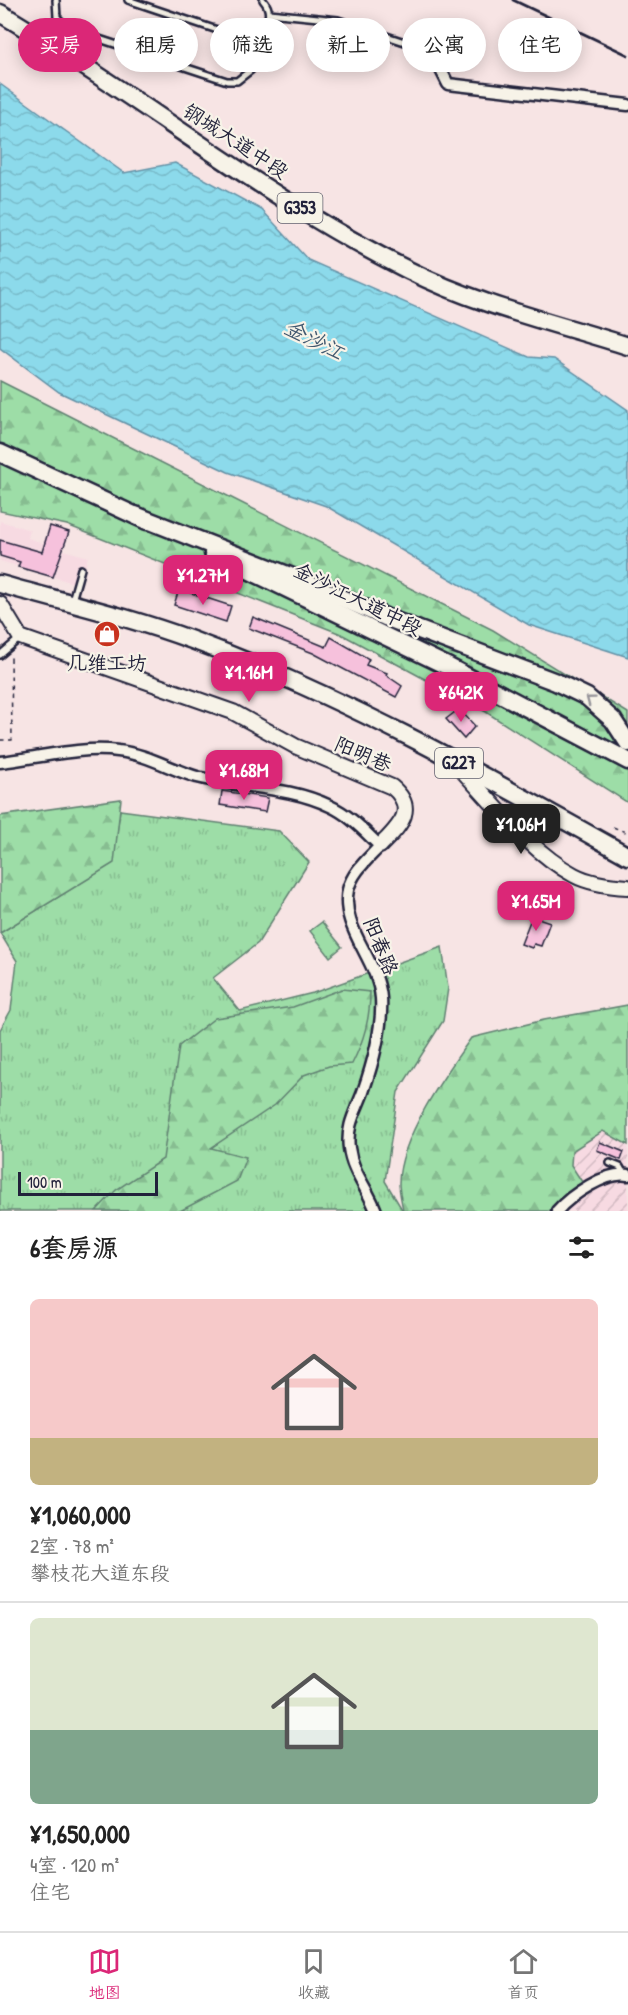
<!DOCTYPE html>
<html lang="zh">
<meta charset="utf-8">
<style>
:root{--surface:#fff;--page:#f6f6f6;--text:#222;--muted:#767676;--line:#e0e0e0;--accent:#db2777}
body{margin:0;font-family:"Patrick Hand","LXGW WenKai TC",sans-serif;background:var(--page);color:var(--text);height:100vh;display:flex;flex-direction:column;font-size:22px;white-space:nowrap}
*{box-sizing:border-box;margin:0}
p{font-size:20px;color:var(--muted)}
.icon{flex:none;width:33px;height:33px;fill:none;stroke:currentColor;stroke-width:2;stroke-linecap:round;stroke-linejoin:round}
.map{position:relative;height:1211px;overflow:hidden}
.sheet{display:flex;flex-direction:column;background:var(--surface);flex:1}
.sheet>*{flex:none}
.banner{position:absolute;left:18px;top:18px;width:592px;height:54px;display:flex;gap:12px}
.scale{position:absolute;left:18px;bottom:15px;width:140px;box-sizing:border-box;padding-left:6px;border:3px solid #22223b;border-top:0;font-size:16px;line-height:21px;white-space:nowrap;color:#22223b;-webkit-text-stroke:4px #f7f3e8;paint-order:stroke}
.price{position:absolute;translate:-50% -51px;padding:0 14px;border-radius:12px;background:var(--accent);color:#fff;font-size:20px;line-height:39px;filter:drop-shadow(0 2px 3px #0008)}
.price::after{content:'';position:absolute;left:50%;top:36px;width:18px;height:14px;margin-left:-9px;background:inherit;clip-path:polygon(0 0,100% 0,50% 100%)}
.price.on{background:#222;color:#fff}
ul{padding:0;list-style:none}
li{display:grid;align-content:center;gap:12px;height:318px;padding:0 30px}
li+li{border-top:2px solid var(--line)}
li span{display:grid;place-items:center;height:186px;border-radius:9px;color:#555}
li>.icon{margin-inline-start:auto}
span .icon{width:108px;height:108px;fill:#fffc;stroke-width:1}
li b{font-size:26px}
h2{display:flex;justify-content:space-between;align-items:center;height:72px;padding:0 30px;font-size:26px}
.pill{padding:0 21px;border-radius:27px;background:var(--surface);box-shadow:0 3px 15px #0003;font-size:21px;line-height:54px}
.pill.on{background:var(--accent);color:#fff}
.tabs{display:flex;justify-content:space-around;align-items:center;height:84px;border-top:2px solid var(--line);background:var(--surface);font-size:16px;color:var(--muted)}
.tabs a{display:grid;justify-items:center;gap:3px}
.tabs .on{color:var(--accent)}
.map>svg:first-child{display:block}
</style>
<div class="map">
<svg width="628" height="1211" viewBox="0 0 628 1211">
<defs>
<pattern id="industrial-furrows" width="10" height="10" patternUnits="userSpaceOnUse" patternTransform="scale(1.5)"><rect width="10" height="10" fill="#f7dae2"/><path d="M-1 1l2-2M0 10L10 0M9 11l2-2" fill="none" stroke="#d3bbc3"/></pattern>
<pattern id="grass-tufts" width="24" height="20" patternUnits="userSpaceOnUse" patternTransform="scale(1.5)"><rect width="24" height="20" fill="#9ddda7"/><path d="M3 7l-1-3M5 7V3M7 7l1-3M15 17l-1-3M17 17v-4M19 17l1-3" fill="none" stroke="#87bd91"/></pattern>
<pattern id="forest-firs" width="22" height="20" patternUnits="userSpaceOnUse" patternTransform="scale(1.5)"><rect width="22" height="20" fill="#9ddda7"/><path d="M5 1l3.5 6h-7zM16 11l3.5 6h-7z" fill="#87bd91"/></pattern>
<pattern id="water-waves" width="16" height="10" patternUnits="userSpaceOnUse" patternTransform="scale(1.5)"><rect width="16" height="10" fill="#8cdaeb"/><path d="M0 5q4-4 8 0t8 0" fill="none" stroke="#78bbca"/></pattern>
</defs>
<rect width="100%" height="100%" fill="#f7e4e4"/>
<filter id="ink" filterUnits="userSpaceOnUse"><feTurbulence type="fractalNoise" baseFrequency=".0167" numOctaves="2"/><feDisplacementMap in="SourceGraphic" scale="12" xChannelSelector="R" yChannelSelector="G"/><feConvolveMatrix kernelMatrix="1 2 1 2 8 2 1 2 1" color-interpolation-filters="sRGB"/></filter>
<g filter="url(#ink)">
<!-- built -->
<path fill="#f7dae2" d="M0 521 30 530 28 538 43 543 49 525 70 531 64 550 88 557 80 585 0 561Z"/>
<!-- industrial -->
<path fill="url(#industrial-furrows)" d="M603 1131 628 1145V1171L584 1185 571 1165 572 1151Z
M615 1180H628V1211H563L576 1201Z"/>
<!-- grass -->
<path fill="url(#grass-tufts)" stroke="#608071" stroke-width="1.5" d="M120 810 279 831 309 862 258 943 213 978 240 1011 313 993 442 947 448 988 443 1021 398 1092 385 1181 403 1211H0V1030L11 1010 17 961 0 933 113 863Z"/>
<!-- forest -->
<path fill="url(#forest-firs)" stroke="#608071" stroke-width="1.5" d="M0 381 493 630 628 713V803L486 712 341 634 67 525 0 511Z
M121 799 114 863 0 933V816Z
M342 989 370 992C370 1019 364 1040 352 1064L329 1066 304 1075 275 1105 211 1148 246 1157 237 1181 180 1211H96L116 1190 163 1159 179 1046 215 1018 293 1007Z
M628 1005V1145L603 1131 572 1151 571 1165 584 1185 563 1211H403C402 1202 399 1192 399 1183 399 1139 446 1073 471 1038L544 1020Z"/>
<!-- park -->
<path fill="#9ddda7" stroke="#608071" stroke-width="1.5" d="M322 922 342 947 330 957 310 931Z"/>
<!-- water -->
<path fill="url(#water-waves)" stroke="#6290a5" stroke-width="1.5" d="M0 84 124 173 175 163 262 210 308 260 529 357 554 359 628 410V657L529 625 326 506 228 472 59 392 0 348Z"/>
<!-- building -->
<path fill="#f6c1dc" stroke="#22223b" stroke-width="1.5" d="M50 526 69 532 53 577 18 567 20 562 0 556V540L42 552Z
M179 589 231 606 226 622 174 605Z
M253 617 326 647 331 637 369 659 366 665 387 673 386 675 402 686 396 697 313 653 249 628Z
M459 709 475 726 464 739 446 719Z
M222 791 268 798 265 812 220 805Z
M532 916 550 922 541 946 534 944 532 948 521 944Z
M600 1142 624 1152 621 1160 597 1150Z"/>
<g fill="none" stroke-linecap="round" stroke-linejoin="round">
<defs>
<path id="service" d="M56 0 57 17 69 29 227 81H237L251 70C253 61 253 49 257 41 263 27 276 15 263 0
M128 0 256 43
M269 13 338 20 441 54
M73 597 81 569
M0 655 19 639
M610 1163 620 1167 624 1174"/>
<path id="minor" d="M441 38V70L448 84 628 105
M0 762C36 758 83 746 118 751 146 754 170 769 197 777 240 788 289 786 330 806 350 815 365 832 380 846 368 859 352 872 348 890 340 928 378 960 381 998 383 1028 373 1063 363 1092 356 1111 346 1126 349 1148 352 1172 368 1189 376 1211
M557 1211C571 1195 606 1171 628 1175"/>
<path id="tertiary" d="M0 604 20 637 233 712 295 746 392 787C419 810 398 827 380 846
M456 764C492 801 528 850 574 875 589 883 611 886 628 887"/>
<path id="primary" d="M0 453 147 521
M213 553 449 667 628 761"/>
<path id="trunk" d="M0 13C138 95 265 199 408 270 477 305 555 323 628 346
M135 515 295 578 385 617 556 682 587 697 613 720 628 743
M0 584C64 602 130 617 192 640 344 696 487 777 628 856"/>
</defs>
<!-- service casing -->
<use href="#service" stroke="#22223b" stroke-width="10"/>
<!-- minor casing -->
<use href="#minor" stroke="#22223b" stroke-width="15"/>
<!-- tertiary casing -->
<use href="#tertiary" stroke="#22223b" stroke-width="18"/>
<!-- primary casing -->
<use href="#primary" stroke="#22223b" stroke-width="21"/>
<!-- trunk casing -->
<use href="#trunk" stroke="#22223b" stroke-width="21"/>
<!-- path -->
<path stroke="#22223b" stroke-width="1.5" stroke-dasharray="4.5 4.5" stroke-linecap="butt" d="M0 740H12L11 657
M613 827 628 833"/>
<!-- service -->
<use href="#service" stroke="#f7f3e8" stroke-width="5"/>
<!-- minor -->
<use href="#minor" stroke="#f7f3e8" stroke-width="10"/>
<!-- tertiary -->
<use href="#tertiary" stroke="#f7f3e8" stroke-width="14"/>
<!-- primary -->
<use href="#primary" stroke="#f7f3e8" stroke-width="16"/>
<!-- trunk -->
<use href="#trunk" stroke="#f7f3e8" stroke-width="16"/>
<!-- rail -->
<path stroke="#22223b" stroke-width="3" d="M513 0 628 55"/>
</g>
<!-- one-way arrows -->
<defs><path id="oneway-chevron" d="M-2-3.5L2.5 0L-2 3.5" fill="none" stroke-width="1.6" stroke-linecap="round" stroke-linejoin="round" transform="scale(1.5)"/></defs>
<use stroke="#97959a" href="#oneway-chevron" transform="translate(590 700) rotate(-143)"/>
</g>
<!-- icons -->
<defs>
<symbol id="shop-disc" viewBox="-11 -11 22 22"><circle r="9.5" fill="#c8321e" stroke="#f7f3e8"/><path d="M-5-2.5h2.3a2.7 3.5 0 0 1 5.4 0H5L5.5 6h-11ZM-1.5-2.5h3a1.5 2.3 0 0 0-3 0Z" fill="#fff"/></symbol>
</defs>
<g fill-rule="evenodd">
<use href="#shop-disc" x="92" y="619" width="30" height="30"/>
</g>
<g text-anchor="middle" stroke-width="4.5" stroke-linejoin="round" paint-order="stroke">
<!-- shield labels -->
<g fill="#f7f3e8" stroke="#62616f" stroke-width="1.5">
<rect x="277.5" y="193" width="45" height="30" rx="4.5"/>
<rect x="435" y="748" width="48" height="30" rx="4.5"/>
</g>
<g font-size="18" font-weight="bold" fill="#22223b">
<text x="300" y="214">G353</text>
<text x="459" y="769">G227</text>
</g>
<!-- street labels -->
<g font-size="20" fill="#22223b" stroke="#f7f3e8">
<text transform="translate(236 141) rotate(33)" y="7">钢城大道中段</text>
<text transform="translate(358 599) rotate(26)" y="7">金沙江大道中段</text>
<text transform="translate(363 754) rotate(23)" y="7">阳明巷</text>
<text transform="translate(381 946) rotate(68)" y="7">阳春路</text>
</g>
<!-- poi labels -->
<g font-size="20" fill="#22223b" stroke="#f7f3e8">
<text x="107" y="670">几维工坊</text>
</g>
<!-- water labels -->
<g font-size="21" font-style="italic" fill="#425970" stroke="#f7f3e8">
<text transform="translate(314 340) rotate(27)" y="7">金沙江</text>
</g>
</g>
</svg>
<div class="scale">100 m</div>
<b class="price" style="left:203px;top:606px">¥1.27M</b>
<b class="price" style="left:249px;top:703px">¥1.16M</b>
<b class="price" style="left:461px;top:723px">¥642K</b>
<b class="price" style="left:244px;top:801px">¥1.68M</b>
<b class="price on" style="left:521px;top:855px">¥1.06M</b>
<b class="price" style="left:536px;top:932px">¥1.65M</b>
<div class="banner">
<a class="pill on">买房</a>
<a class="pill">租房</a>
<a class="pill">筛选</a>
<a class="pill">新上</a>
<a class="pill">公寓</a>
<a class="pill">住宅</a>
</div>
</div>
<section class="sheet">
<h2>6套房源<svg class="icon" aria-label="filters" viewBox="0 0 24 24"><path d="M4 7h16M4 17h16"/><circle cx="9" cy="7" r="2"/><circle cx="15" cy="17" r="2"/></svg></h2>
<ul>
<li><span style="background:linear-gradient(#f6c9c9 75%,#c2b280 0)"><svg class="icon" aria-label="home" viewBox="0 0 24 24"><path d="M3 11l9-7 9 7M6 9v11h12V9"/></svg></span><div><b>¥1,060,000</b><p>2室 · 78 m²</p><p>攀枝花大道东段</p></div></li>
<li><span style="background:linear-gradient(#dfe7d0 60%,#7fa58c 0)"><svg class="icon" aria-label="home" viewBox="0 0 24 24"><path d="M3 11l9-7 9 7M6 9v11h12V9"/></svg></span><div><b>¥1,650,000</b><p>4室 · 120 m²</p><p>住宅</p></div></li>
</ul>
</section>
<nav class="tabs">
<a class="on"><svg class="icon" aria-label="map" viewBox="0 0 24 24"><path d="M3 6l6-2 6 2 6-2v14l-6 2-6-2-6 2zM9 4v14M15 6v14"/></svg>地图</a>
<a><svg class="icon" aria-label="saved" viewBox="0 0 24 24"><path d="M7 4h10v16l-5-4-5 4z"/></svg>收藏</a>
<a><svg class="icon" aria-label="home" viewBox="0 0 24 24"><path d="M3 11l9-7 9 7M6 9v11h12V9"/></svg>首页</a>
</nav>
